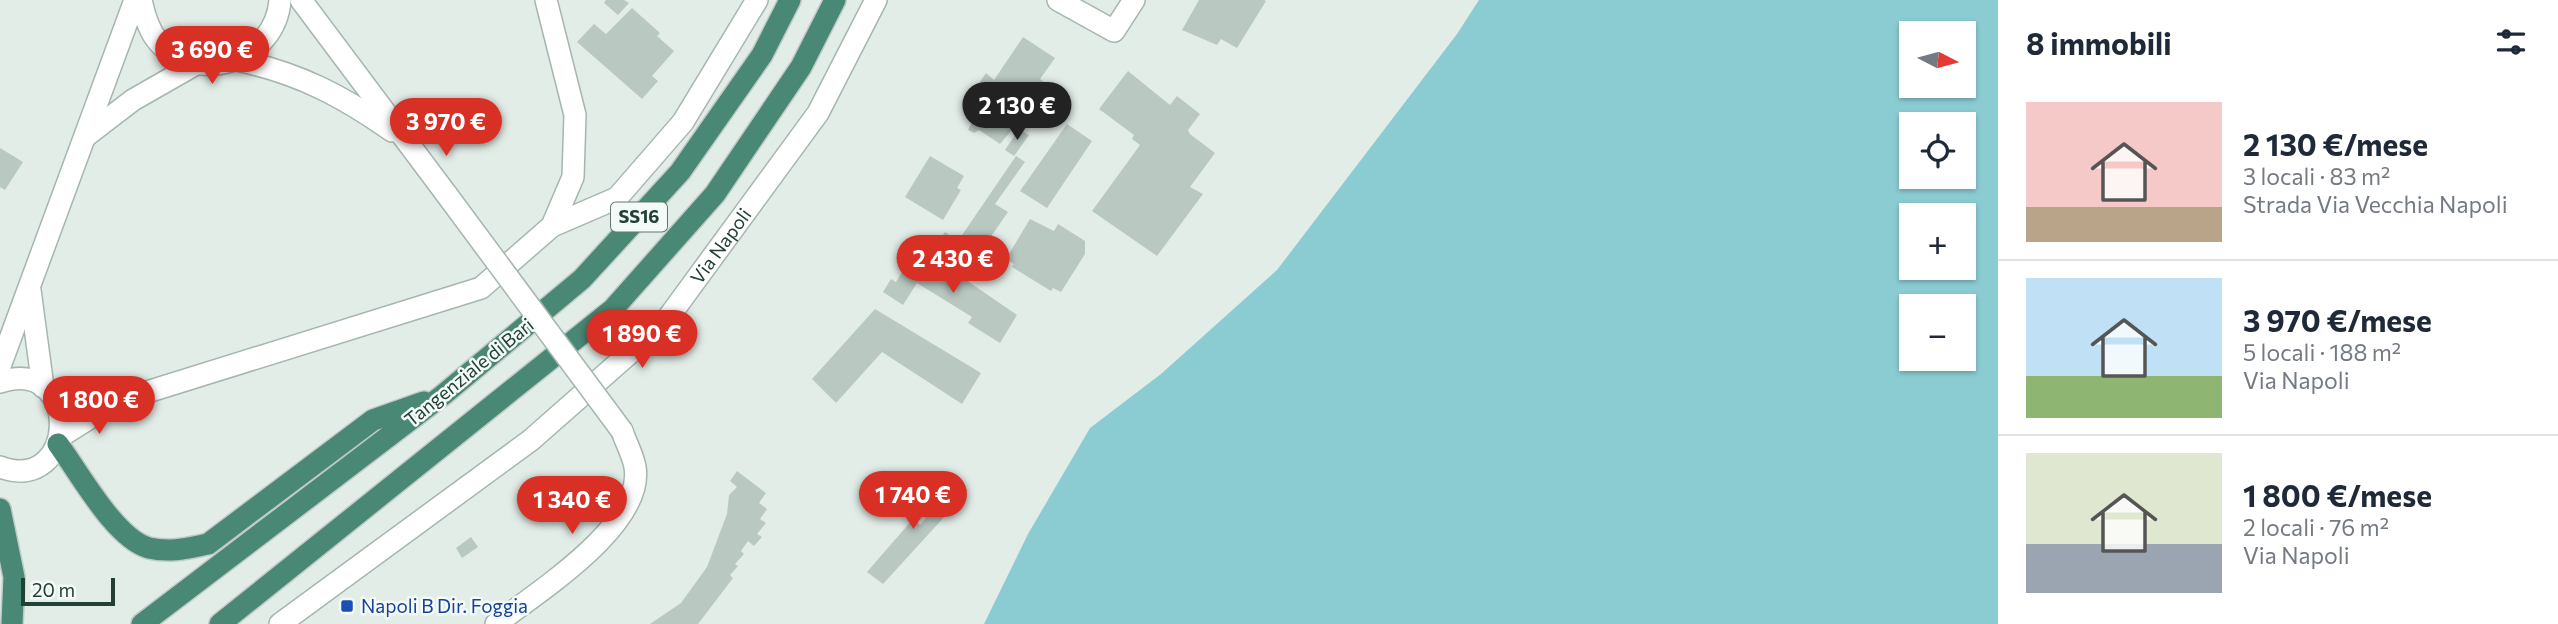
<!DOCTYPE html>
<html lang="it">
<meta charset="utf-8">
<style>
:root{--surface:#fff;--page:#f6f6f7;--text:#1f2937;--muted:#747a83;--line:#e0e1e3;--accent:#d93025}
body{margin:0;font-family:Commissioner,sans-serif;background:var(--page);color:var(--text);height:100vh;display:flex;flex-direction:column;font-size:26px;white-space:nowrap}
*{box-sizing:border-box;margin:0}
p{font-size:23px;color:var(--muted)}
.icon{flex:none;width:38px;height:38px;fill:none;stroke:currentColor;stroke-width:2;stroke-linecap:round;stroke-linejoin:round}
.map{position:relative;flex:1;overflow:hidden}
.drawer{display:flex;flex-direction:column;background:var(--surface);width:560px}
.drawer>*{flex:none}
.needle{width:46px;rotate:96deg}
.buttons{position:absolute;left:1899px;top:21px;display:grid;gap:14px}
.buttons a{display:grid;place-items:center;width:77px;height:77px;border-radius:0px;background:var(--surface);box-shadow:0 2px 5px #0004;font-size:35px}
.scale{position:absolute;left:21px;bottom:18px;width:94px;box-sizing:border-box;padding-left:7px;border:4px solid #224036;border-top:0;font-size:19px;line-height:24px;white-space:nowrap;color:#224036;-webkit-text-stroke:5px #f4faf7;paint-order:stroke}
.price{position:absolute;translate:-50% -60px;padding:0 16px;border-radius:24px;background:var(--accent);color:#fff;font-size:23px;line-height:46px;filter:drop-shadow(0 2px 4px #0008)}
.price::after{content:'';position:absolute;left:50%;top:42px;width:21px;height:16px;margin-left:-10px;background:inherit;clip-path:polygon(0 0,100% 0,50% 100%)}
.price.active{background:#222;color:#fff}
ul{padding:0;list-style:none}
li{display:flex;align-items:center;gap:21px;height:175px;padding:0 28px}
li+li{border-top:2px solid var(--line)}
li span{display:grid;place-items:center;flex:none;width:196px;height:140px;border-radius:0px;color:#555}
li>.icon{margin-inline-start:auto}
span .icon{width:84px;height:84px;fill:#fffc;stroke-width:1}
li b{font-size:30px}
h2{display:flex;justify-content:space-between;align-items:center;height:84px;padding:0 28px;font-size:30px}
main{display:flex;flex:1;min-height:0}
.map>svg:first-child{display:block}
</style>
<main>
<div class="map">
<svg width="1998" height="624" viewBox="0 0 1998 624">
<rect width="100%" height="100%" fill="#e3ede8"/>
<!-- water -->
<path fill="#8bccd3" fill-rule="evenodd" d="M1479 0H1998V624H984L1028 534 1090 428 1161 374 1277 270 1457 34ZM1911 33H1964V86H1911ZM1911 124H1964V177H1911ZM1911 215H1964V268H1911ZM1911 306H1964V359H1911Z"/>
<!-- building -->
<path fill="#b9c8c1" d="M606 0H624L629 3 618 15 604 3Z
M1199 0H1264L1266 1 1237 48 1221 39 1217 45 1182 30Z
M632 8 660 33 657 36 674 51 652 76 658 81 642 99 577 42 594 24 606 34Z
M1023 37 1055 58 1040 79 1044 82 1030 103 1033 105 1000 144 979 130 974 133 968 130 976 115 963 107 986 73 994 80Z
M1128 71 1170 105 1177 96 1200 114 1188 130 1190 134 1215 153 1190 187 1203 194 1157 256 1092 211 1140 145 1132 139 1134 135 1099 109Z
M1067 124 1092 141 1047 208 1020 191Z
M1019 129 1029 135 1014 156 1005 150Z
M0 148 23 162 5 190 0 187Z
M930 156 964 176 957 188 961 190 943 220 905 197Z
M1016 156 1025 162 995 204 1008 212 974 261 940 239 945 232 958 241Z
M1030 219 1054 231 1058 224 1085 241V254L1061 292 1053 288 1051 291 1012 267 1014 264 1006 259Z
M914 252 937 266 940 262 1017 315 1000 343 968 323 972 317 917 283 903 305 883 292 891 279 896 282Z
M875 309 981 373 962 404 882 352 836 403 812 379Z
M737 471 766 493 759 503 767 509 760 519 766 523 757 534 762 537 754 546 748 541 741 551 744 554 735 564 738 566 730 575 733 578 698 624H650L681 603 707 567 727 514 729 495 737 487 730 481Z
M921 483 957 503 883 584 867 572 913 519 920 525 926 518 904 503Z
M471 537 478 547 462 558 456 548Z"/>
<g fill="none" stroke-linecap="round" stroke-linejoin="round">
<defs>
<path id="minor" d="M546 0 575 115 573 177 552 226
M1058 0 1114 31 1134 0
M50 393 115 402
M61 436 115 402 481 288 552 226 617 198 683 122 757 0"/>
<g id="tertiary">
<path d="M141 0C144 14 148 29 157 40 196 88 276 60 280 0"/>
<path d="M301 0 447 195"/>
<path d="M237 60C298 73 341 95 392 131"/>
<path d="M86 136 133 100 196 64"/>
<path d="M30 290 43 387"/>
<path d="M0 366 135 0"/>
<path d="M0 382C83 355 78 496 0 467"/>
<path id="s1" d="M280 624 531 440 665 322 818 113 876 0"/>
<path d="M496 624C536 593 645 525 635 467 633 455 626 443 622 431"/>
</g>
<path id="trunk" d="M58 444C79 472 115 539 149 548 170 553 188 548 208 544L373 420 424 402
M0 509 14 577 12 624
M142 624 443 395 582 279 680 172 762 55 790 0
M220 624 613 309 715 194 801 67 835 0"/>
</defs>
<!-- minor casing -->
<use href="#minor" stroke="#a5b6af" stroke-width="24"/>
<!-- tertiary casing -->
<use href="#tertiary" stroke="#a5b6af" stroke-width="24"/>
<!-- trunk casing -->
<use href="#trunk" stroke="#c1cac7" stroke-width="24"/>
<!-- minor -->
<use href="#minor" stroke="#fff" stroke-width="21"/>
<!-- tertiary -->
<use href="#tertiary" stroke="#fff" stroke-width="21"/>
<!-- trunk -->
<use href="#trunk" stroke="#4a8876" stroke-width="21"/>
<defs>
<path id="tertiary-bridge" d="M447 195 622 431"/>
</defs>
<!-- tertiary-bridge casing -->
<use href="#tertiary-bridge" stroke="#a5b6af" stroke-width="24" stroke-linecap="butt"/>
<!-- tertiary-bridge -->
<use href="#tertiary-bridge" stroke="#fff" stroke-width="21"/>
</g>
<!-- markers -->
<rect fill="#1a4fb4" stroke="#f4faf7" stroke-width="2.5" x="340" y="599" width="14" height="14" rx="3.5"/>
<g text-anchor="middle" stroke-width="5" stroke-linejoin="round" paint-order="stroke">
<!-- shield labels -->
<rect fill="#f4faf7" stroke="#617870" stroke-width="2" x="611" y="202.5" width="56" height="29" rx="5"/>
<g font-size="18" font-weight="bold" fill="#224036">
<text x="639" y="223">SS16</text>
</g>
<!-- street labels -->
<g font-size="19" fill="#224036" stroke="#f4faf7">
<text dy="7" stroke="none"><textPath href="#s1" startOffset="584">Via Napoli</textPath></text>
<text transform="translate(469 372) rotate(-39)" y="7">Tangenziale di Bari</text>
</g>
<!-- transit labels -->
<g font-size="19" fill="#164399" stroke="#f4faf7" text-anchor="start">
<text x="361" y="613">Napoli B Dir. Foggia</text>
</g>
</g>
</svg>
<div class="buttons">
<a><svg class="needle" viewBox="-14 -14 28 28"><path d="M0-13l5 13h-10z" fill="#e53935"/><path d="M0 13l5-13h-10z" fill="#747a83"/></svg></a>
<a><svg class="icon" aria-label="locate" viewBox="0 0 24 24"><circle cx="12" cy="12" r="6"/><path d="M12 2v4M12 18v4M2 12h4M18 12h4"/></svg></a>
<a>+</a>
<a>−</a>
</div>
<div class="scale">20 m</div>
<b class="price" style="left:212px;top:86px">3 690 €</b>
<b class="price active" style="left:1017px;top:142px">2 130 €</b>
<b class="price" style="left:446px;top:158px">3 970 €</b>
<b class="price" style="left:953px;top:295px">2 430 €</b>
<b class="price" style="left:642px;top:370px">1 890 €</b>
<b class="price" style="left:99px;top:436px">1 800 €</b>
<b class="price" style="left:913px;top:531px">1 740 €</b>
<b class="price" style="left:572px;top:536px">1 340 €</b>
</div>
<section class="drawer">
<h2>8 immobili<svg class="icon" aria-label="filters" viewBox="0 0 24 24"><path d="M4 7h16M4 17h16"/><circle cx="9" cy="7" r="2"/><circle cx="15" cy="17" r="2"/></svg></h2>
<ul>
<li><span style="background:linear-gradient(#f6c9c9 75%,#b9a48a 0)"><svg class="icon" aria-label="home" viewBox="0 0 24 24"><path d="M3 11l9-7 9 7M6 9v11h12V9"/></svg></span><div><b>2 130 €/mese</b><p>3 locali · 83 m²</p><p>Strada Via Vecchia Napoli</p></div></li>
<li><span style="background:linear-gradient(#bfe0f5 70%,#8fb573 0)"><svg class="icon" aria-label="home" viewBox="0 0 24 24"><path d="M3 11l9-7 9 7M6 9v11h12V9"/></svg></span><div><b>3 970 €/mese</b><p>5 locali · 188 m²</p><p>Via Napoli</p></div></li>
<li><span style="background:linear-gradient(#dfe7d0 65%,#9aa5b1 0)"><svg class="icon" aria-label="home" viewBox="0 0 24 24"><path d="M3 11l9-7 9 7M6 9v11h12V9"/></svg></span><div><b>1 800 €/mese</b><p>2 locali · 76 m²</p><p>Via Napoli</p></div></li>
</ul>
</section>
</main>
